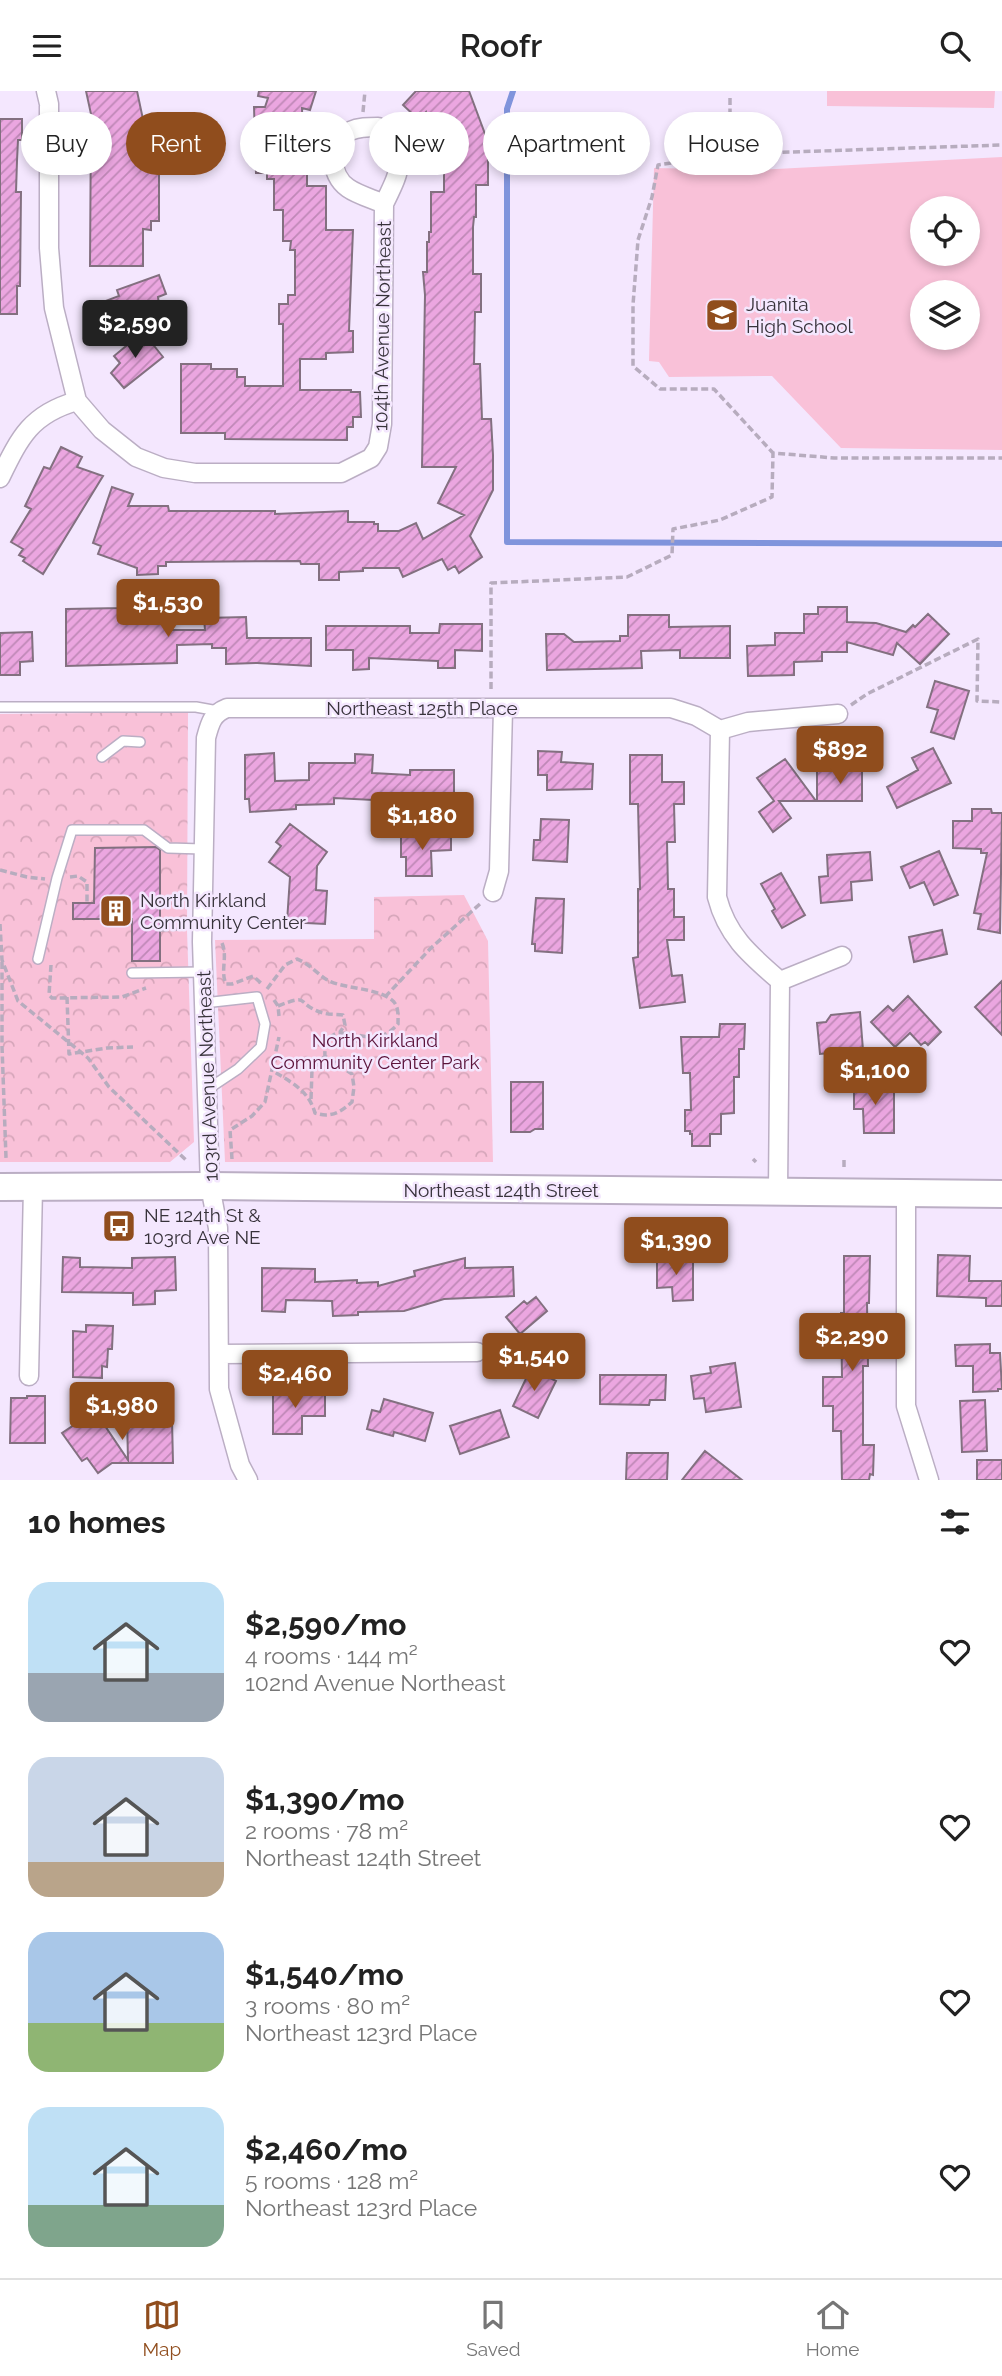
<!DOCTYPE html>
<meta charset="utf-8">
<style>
:root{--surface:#fff;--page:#f6f6f6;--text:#222;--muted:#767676;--line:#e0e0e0;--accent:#904d1d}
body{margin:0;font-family:Raleway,sans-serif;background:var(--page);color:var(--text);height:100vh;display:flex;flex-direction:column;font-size:26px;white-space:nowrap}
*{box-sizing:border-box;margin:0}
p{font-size:23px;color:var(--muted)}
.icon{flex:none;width:38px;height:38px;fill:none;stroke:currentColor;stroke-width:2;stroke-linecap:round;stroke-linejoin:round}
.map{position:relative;height:1389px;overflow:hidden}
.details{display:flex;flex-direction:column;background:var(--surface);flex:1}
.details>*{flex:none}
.guide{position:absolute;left:21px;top:21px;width:961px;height:63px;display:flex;gap:14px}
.fabs{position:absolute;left:910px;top:105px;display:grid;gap:14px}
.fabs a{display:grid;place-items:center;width:70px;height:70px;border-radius:50%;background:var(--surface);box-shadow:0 4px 10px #0003;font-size:35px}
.price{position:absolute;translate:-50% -60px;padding:0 16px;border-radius:7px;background:var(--accent);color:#fff;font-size:23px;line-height:46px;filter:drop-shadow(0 2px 4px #0008)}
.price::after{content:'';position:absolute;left:50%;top:42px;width:21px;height:16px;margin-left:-10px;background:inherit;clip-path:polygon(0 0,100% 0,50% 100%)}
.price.current{background:#222;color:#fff}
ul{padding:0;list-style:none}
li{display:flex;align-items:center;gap:21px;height:175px;padding:0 28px}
li span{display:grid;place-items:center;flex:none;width:196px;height:140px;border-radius:21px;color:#555}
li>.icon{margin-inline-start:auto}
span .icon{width:84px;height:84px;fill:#fffc;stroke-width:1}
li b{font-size:30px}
h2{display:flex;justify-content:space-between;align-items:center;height:84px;padding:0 28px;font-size:30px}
.tag{padding:0 24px;border-radius:32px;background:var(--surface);box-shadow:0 4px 10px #0003;font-size:24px;line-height:63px}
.tag.current{background:var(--accent);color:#fff}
header{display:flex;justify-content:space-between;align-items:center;height:91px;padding:0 28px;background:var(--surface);font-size:32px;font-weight:600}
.tab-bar{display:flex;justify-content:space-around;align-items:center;height:98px;border-top:2px solid var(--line);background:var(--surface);font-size:19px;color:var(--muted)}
.tab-bar a{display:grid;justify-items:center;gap:4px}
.tab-bar .current{color:var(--accent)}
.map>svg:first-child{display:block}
</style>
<header><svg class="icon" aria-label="menu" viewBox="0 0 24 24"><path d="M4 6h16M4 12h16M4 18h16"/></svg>Roofr<svg class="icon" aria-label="search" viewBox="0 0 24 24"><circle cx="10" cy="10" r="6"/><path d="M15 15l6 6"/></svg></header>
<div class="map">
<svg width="1002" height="1389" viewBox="0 0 1002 1389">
<defs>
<pattern id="park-crowns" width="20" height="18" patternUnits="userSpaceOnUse" patternTransform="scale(1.75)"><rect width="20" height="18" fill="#f9c1d8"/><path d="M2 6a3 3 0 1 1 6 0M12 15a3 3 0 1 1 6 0" fill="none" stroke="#d6a6ba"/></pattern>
<pattern id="building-hatch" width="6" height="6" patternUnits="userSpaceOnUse" patternTransform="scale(1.75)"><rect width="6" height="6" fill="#eba6e0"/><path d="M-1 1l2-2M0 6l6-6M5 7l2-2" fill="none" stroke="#bf88b7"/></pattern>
</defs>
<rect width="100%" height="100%" fill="#f4e7fe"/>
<!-- grass -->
<path fill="#f9c1d8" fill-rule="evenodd" d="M827 0H995L994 17 827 15Z
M1002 66V359L841 357 772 285 669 286 659 271 649 270 654 77 757 79ZM968 117V163H922V117ZM968 201V247H922V201Z"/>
<!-- park -->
<path fill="url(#park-crowns)" d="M188 621 187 839 194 1051 170 1071H0V623Z
M464 804 488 850 493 1071H225L215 849 374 848V806Z"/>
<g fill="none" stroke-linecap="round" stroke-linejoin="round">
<!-- stream -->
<path stroke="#8094dc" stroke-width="6" d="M513 0 507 18V451L1002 453"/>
</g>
<!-- building -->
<path fill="url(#building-hatch)" stroke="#837080" stroke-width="2" d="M86 0H137L144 33 143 74H159V130H151V139L143 138V175H90L91 23Z
M259 0H316L310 19 302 17 303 59 307 60V95H326V139H353L349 240H353V261L326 262V268H300V299H351V301H360L361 326H353V336H347V349L225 348V342H181V273H211V278H237V286H245V295H283V233H279V213H288V204H295V159H290L291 150H283V119H274V88H267V82H256L254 16H265L268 7 258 5Z
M416 0H469L488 51V94H476V126H474L473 136V183H481V221H475L474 273H480L482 328H491L493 364V399L470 445 482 466 459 482 455 475 448 479 442 468 403 486 399 477H363V480L339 481V489H319V473H301L300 470 166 471V475H158V483L137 484V477L98 463 101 455 93 452 112 396 133 403 128 415H168L169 420H275V423L348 420V431H374V433H378V440H399L416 432 423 448 464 424 438 412 456 376H422L425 204 423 181H427V151H429V141H431V101H444V75L426 21 419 29 403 14Z
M0 28H22V49H18L17 70 16 101H21L20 195H17V223H0Z
M159 184 166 203 158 206 159 214 103 235 95 214 119 205 117 199Z
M143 241 163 266 124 297 111 282 120 272 114 265Z
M61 356 82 366 77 376 103 385 43 483 23 470 25 467 19 464 23 458 11 451 31 418 25 415 44 376 50 378Z
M159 513V524H170V539H205L204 527 246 526 247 547H311V575L257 572 226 573V557H212V553L177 554V572L66 575V518L122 517V514Z
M818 516H847V531L876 532 906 541 913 534 915 536 928 523 949 543 920 573 897 552 893 564 847 551V561H822V570L794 571V584L748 585 747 555 775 554V542H804V523H818Z
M628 524H669V536L730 535V567H680V559L641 560 642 577 547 579 546 543H564L574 551 620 550V545H628Z
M440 533H482V560L455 559V577H438V570L369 567V578L353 579V559H326V535H410V542H439Z
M32 541 33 570 20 571V584H0V542Z
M935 590 969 600 954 648 931 641 938 619 927 616Z
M933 657 951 692 897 717 887 696 918 679 912 667Z
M538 660 562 661 561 671 593 673 592 698 547 699V684H538Z
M274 662 275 690 309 689V672H355V663L373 664 372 682 410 684V679H454V707L394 710 334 707V713L296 714V718L250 721 249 708H245V664Z
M630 664H662V691H684V713H674L675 751H667L668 798H674V826H684V849H667L672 885 682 884 685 911 640 917 633 867 638 866V798H640L638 713H630Z
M785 668 816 710H779L791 727 773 741 759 721 774 710 757 687Z
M817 680H862V710H817Z
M972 718H991L992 722H1002L1000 842 978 838 981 823 974 822 987 762H981V758L953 757V730H972Z
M541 728 569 729 567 771 533 769 534 749H540Z
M290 733 327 761 317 775 316 799 327 800 325 833 287 831 290 786 269 771 281 755 276 751Z
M451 743V759L431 760 432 785H406V766H401V744Z
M156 756 160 759V870H132V828H73V812H94L95 757Z
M939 760 958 804 934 814 924 791 910 797 901 776Z
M870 761 872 789 851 791 852 809 821 812 819 786 828 785 827 764Z
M781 782 805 824 782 837 772 820 775 818 761 793Z
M536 807 564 808 562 862 535 860V853H532Z
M942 839 947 863 914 871 909 846Z
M1002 890V944L975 916Z
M908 905 941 941 928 954 925 951 921 954 910 942 895 956 871 931 888 915 893 920Z
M860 921 863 959 820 963 817 932 826 931 831 924Z
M720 933H745L744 958H739V986H734V1022L721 1023V1043H710V1055H692V1043H690V1040H685V1019H691L690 982H683L681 946H719Z
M511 991H543V1038H535L530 1041H511Z
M854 991H879V996H894V1042H864L863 1018H854Z
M938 1164 970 1165 969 1190H1002V1215H986V1207L937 1205Z
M844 1165H870L869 1212H867L868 1275H863V1354H874L873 1384 870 1383 869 1389H842L841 1340H833V1315H823V1286H842L841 1222H844Z
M63 1166 80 1167V1176L132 1177V1167L175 1166 176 1199 155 1200V1213L133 1214V1202L62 1201Z
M657 1166 693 1167V1209L673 1210 672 1196 657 1197Z
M465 1167V1177L513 1176 514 1205 444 1208 404 1220 358 1221V1224L333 1225 332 1210 286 1209 285 1221 262 1220V1177L315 1178V1191L357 1189V1192L378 1191V1195L415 1185 414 1180Z
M536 1206 547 1220 520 1243 506 1226 524 1210 527 1213Z
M86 1234 113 1235 112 1258H108L107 1276 102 1275V1287L73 1286V1240L86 1241Z
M990 1253V1262H1000L1002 1298H998V1300L973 1301V1275H956L955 1254Z
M735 1272 741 1316 706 1321 704 1307 694 1308 691 1285 711 1282 710 1276Z
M531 1277 556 1290 538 1327 513 1315Z
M600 1284H666L665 1309H650L649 1314 600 1313Z
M273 1299 325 1301V1325H302V1343H273Z
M27 1305H45V1352H10L11 1307H27Z
M384 1308 433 1322 425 1350 394 1341 393 1345 367 1338 372 1319 380 1321Z
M985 1309 987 1360 962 1361 960 1310Z
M500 1319 509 1346 460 1363 450 1335Z
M95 1320 128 1369 127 1326 144 1325V1329H172L173 1372H112L98 1382 87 1367 82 1370 62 1342Z
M705 1360 742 1389H682Z
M627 1362H668L667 1389H626Z
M977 1369H1002V1389H977Z"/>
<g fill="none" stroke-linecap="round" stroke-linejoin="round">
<defs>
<path id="service" d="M0 616H196L218 620
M102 666 123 650 140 651
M38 868 57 787 72 739H144L168 757 203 758
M132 882 203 881
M204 912 257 906 265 933 261 956 238 978 208 998"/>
<path id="minor" d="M46 0 49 13V157L54 217 77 310 102 339 136 366 164 377 195 382H341L371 367 378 356 382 333 384 113C400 80 410 63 378 36 368 36 359 36 350 40 328 51 329 84 348 97 358 104 373 108 384 113
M0 387C20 346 31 323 77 310
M720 639 717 806C727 845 750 864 780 890L778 1100
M493 801 499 780 503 618
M780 890 842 865
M906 1101V1315L929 1389
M219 1263 477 1261
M29 1285 33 1096
M248 1389 240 1374 219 1298 218 1137 210 1095 202 851 206 647C210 632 212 623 227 617H671L696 625 720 639 748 631 838 623"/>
<path id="secondary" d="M0 1096 210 1095 1002 1103"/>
</defs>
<!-- service casing -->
<use href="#service" stroke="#bbaec4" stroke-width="12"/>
<!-- minor casing -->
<use href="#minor" stroke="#bbaec4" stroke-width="21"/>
<!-- secondary casing -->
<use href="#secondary" stroke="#bbaec4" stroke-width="30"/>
<!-- path -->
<path stroke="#b7acbe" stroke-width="3.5" stroke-dasharray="7 3.5" stroke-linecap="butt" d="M730 7V63L658 74 652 106 638 149 633 214V275L660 298H714L773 362 834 367H1002
M363 21 365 0
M730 63 1002 54
M491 598V492L627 486 672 464 673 438 720 429 772 406 773 362
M851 614 867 603 978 548 977 610 1002 611
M0 779 27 786 45 788
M70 786 78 785 87 791V812
M0 833 2 869 18 910 88 967 109 996 186 1069
M160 839 185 838
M222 852C228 866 220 880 226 893H232L253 885 262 893
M2 871V955L6 1067
M51 874 49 904 52 907 122 906 146 897
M267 898 285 874 297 868C310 873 318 884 329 890 346 898 381 897 394 911 399 917 398 926 398 933 378 955 365 943 341 942 329 941 324 955 325 965L352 983 354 996 352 1011C340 1022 330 1027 315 1022 309 1000 291 991 273 980
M67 906 69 963 107 957 133 956
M385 906 431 857 481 812
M274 909 278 915 279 925
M278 915C311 902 295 912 320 921 327 924 336 923 343 924L345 934 340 941
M311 1008 312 979 325 965
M232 1068 230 1039 252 1025 265 1011 279 946
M753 1068 756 1071
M844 1069V1078"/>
<!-- service -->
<use href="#service" stroke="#fff" stroke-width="9"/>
<!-- minor -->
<use href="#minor" stroke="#fff" stroke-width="18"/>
<!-- secondary -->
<use href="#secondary" stroke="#fff" stroke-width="26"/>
</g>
<!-- icons -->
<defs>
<symbol id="school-square" viewBox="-11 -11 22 22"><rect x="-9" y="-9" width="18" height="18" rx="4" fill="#904d1d" stroke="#f4e7fe"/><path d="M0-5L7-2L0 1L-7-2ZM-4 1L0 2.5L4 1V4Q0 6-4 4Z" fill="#fff"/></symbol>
<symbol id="building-square" viewBox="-11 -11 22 22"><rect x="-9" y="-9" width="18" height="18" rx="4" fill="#904d1d" stroke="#f4e7fe"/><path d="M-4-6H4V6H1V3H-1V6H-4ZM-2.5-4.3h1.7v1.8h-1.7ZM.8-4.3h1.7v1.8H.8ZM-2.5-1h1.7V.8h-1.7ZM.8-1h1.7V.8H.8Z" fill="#fff"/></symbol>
<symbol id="bus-square" viewBox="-11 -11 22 22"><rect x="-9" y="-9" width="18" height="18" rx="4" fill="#904d1d" stroke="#f4e7fe"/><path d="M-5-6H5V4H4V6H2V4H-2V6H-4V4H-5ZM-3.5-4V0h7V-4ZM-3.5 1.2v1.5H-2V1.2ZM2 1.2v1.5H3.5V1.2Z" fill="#fff"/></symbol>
</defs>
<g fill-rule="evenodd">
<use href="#school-square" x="703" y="205" width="38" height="38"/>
<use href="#building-square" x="97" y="801" width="38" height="38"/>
<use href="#bus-square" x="100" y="1116" width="38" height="38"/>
</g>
<g text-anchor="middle" stroke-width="5" stroke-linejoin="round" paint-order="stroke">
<!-- poi labels -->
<g font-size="19" fill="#37323a" stroke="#f4e7fe" text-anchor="start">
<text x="746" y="220">Juanita<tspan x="746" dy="22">High School</tspan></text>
<text x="140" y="816">North Kirkland<tspan x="140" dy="22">Community Center</tspan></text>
<text x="144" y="1131">NE 124th St &amp;<tspan x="144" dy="22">103rd Ave NE</tspan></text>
</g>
<!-- street labels -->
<g font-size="19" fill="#37323a" stroke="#f4e7fe">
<text transform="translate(382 235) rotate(-89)" y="7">104th Avenue Northeast</text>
<text x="422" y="624">Northeast 125th Place</text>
<text transform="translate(207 985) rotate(-92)" y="7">103rd Avenue Northeast</text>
<text x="501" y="1106">Northeast 124th Street</text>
</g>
<!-- park labels -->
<g font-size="19" fill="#5b123a" stroke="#f4e7fe">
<text x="375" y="956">North Kirkland<tspan x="375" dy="22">Community Center Park</tspan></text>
</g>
</g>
</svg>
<div class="fabs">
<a><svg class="icon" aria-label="locate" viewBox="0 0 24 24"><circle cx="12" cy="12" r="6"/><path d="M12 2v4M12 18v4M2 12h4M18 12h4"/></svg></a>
<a><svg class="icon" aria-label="layers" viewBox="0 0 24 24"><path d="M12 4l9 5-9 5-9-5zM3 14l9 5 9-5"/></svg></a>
</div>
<b class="price current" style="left:135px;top:269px">$2,590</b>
<b class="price" style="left:168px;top:548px">$1,530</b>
<b class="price" style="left:840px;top:695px">$892</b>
<b class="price" style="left:422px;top:761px">$1,180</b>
<b class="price" style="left:875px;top:1016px">$1,100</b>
<b class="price" style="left:676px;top:1186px">$1,390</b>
<b class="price" style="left:852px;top:1282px">$2,290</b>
<b class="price" style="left:534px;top:1302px">$1,540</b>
<b class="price" style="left:295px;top:1319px">$2,460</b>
<b class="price" style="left:122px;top:1351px">$1,980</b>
<div class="guide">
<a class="tag">Buy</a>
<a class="tag current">Rent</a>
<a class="tag">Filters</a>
<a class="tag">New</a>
<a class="tag">Apartment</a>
<a class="tag">House</a>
</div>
</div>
<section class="details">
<h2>10 homes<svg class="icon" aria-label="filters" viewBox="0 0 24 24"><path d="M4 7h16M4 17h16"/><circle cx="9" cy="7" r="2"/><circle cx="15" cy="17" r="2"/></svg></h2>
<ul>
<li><span style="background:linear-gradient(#bfe0f5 65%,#9aa5b1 0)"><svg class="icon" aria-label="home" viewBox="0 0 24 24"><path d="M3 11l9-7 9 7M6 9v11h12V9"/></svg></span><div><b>$2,590/mo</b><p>4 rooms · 144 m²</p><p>102nd Avenue Northeast</p></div><svg class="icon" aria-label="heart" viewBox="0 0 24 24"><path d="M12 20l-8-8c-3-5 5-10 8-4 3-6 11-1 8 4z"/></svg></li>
<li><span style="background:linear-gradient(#c9d6e8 75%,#b9a48a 0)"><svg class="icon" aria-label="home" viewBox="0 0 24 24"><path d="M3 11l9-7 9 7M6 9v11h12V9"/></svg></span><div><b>$1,390/mo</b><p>2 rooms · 78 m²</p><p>Northeast 124th Street</p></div><svg class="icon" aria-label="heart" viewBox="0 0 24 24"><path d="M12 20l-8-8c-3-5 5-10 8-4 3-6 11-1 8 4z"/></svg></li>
<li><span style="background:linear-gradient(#a9c7e8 65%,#8fb573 0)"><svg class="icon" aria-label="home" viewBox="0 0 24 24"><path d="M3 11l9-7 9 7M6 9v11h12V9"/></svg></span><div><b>$1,540/mo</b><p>3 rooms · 80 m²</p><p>Northeast 123rd Place</p></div><svg class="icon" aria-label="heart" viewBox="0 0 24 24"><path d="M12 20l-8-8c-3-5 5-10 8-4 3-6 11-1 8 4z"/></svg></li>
<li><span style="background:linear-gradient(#bfe0f5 70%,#7fa58c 0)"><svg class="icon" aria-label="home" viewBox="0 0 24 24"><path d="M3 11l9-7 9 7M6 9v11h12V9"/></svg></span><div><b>$2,460/mo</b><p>5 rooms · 128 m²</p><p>Northeast 123rd Place</p></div><svg class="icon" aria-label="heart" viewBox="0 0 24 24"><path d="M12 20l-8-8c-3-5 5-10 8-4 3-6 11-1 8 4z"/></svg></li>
</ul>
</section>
<nav class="tab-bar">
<a class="current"><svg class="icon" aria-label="map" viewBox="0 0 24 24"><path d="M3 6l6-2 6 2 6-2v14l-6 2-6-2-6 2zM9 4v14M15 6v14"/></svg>Map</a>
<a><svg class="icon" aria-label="saved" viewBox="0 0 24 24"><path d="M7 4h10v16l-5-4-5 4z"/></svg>Saved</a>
<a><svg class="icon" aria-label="home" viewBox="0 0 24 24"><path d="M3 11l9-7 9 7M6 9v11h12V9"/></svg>Home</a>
</nav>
